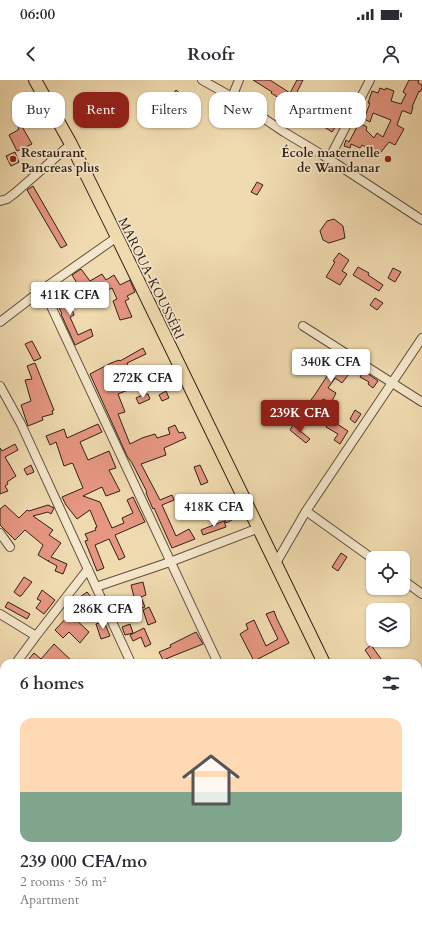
<!DOCTYPE html>
<meta charset="utf-8">
<style>
:root{--surface:#fff;--page:#f2f2f3;--text:#2b2b33;--muted:#7c7c81;--line:#e1e1e2;--accent:#8f2418}
body{margin:0;font-family:Cardo,serif;background:var(--page);color:var(--text);height:100vh;display:flex;flex-direction:column;font-size:15px;white-space:nowrap}
*{box-sizing:border-box;margin:0}
p{font-size:13px;color:var(--muted)}
.icon{flex:none;width:22px;height:22px;fill:none;stroke:currentColor;stroke-width:2;stroke-linecap:round;stroke-linejoin:round}
.map{position:relative;flex:1;overflow:hidden}
.drawer{position:absolute;left:0px;top:579px;width:422px;height:268px;display:flex;flex-direction:column;background:var(--surface);border-radius:12px 12px 0 0;box-shadow:0 1px 3px #0004}
.drawer>*{flex:none}
.guide{position:absolute;left:12px;top:12px;width:398px;height:36px;display:flex;gap:8px}
.buttons{position:absolute;left:366px;top:471px;display:grid;gap:8px}
.buttons a{display:grid;place-items:center;width:44px;height:44px;border-radius:8px;background:var(--surface);box-shadow:0 1px 3px #0004;font-size:20px}
.price{position:absolute;translate:-50% -34px;padding:0 9px;border-radius:4px;background:#fff;color:#222;font-size:13px;line-height:26px;filter:drop-shadow(0 1px 2px #0008)}
.price::after{content:'';position:absolute;left:50%;top:24px;width:12px;height:9px;margin-left:-6px;background:inherit;clip-path:polygon(0 0,100% 0,50% 100%)}
.price.on{background:var(--accent);color:#fff}
ul{padding:0;list-style:none}
li{display:grid;align-content:center;gap:8px;height:212px;padding:0 20px}
li+li{border-top:1px solid var(--line)}
li span{display:grid;place-items:center;height:124px;border-radius:12px;color:#555}
li>.icon{margin-inline-start:auto}
span .icon{width:72px;height:72px;fill:#fffc;stroke-width:1}
li b{font-size:17px}
h2{display:flex;justify-content:space-between;align-items:center;height:48px;padding:0 20px;font-size:17px}
.chip{padding:0 14px;border-radius:12px;background:var(--surface);box-shadow:0 1px 3px #0004;font-size:14px;line-height:36px}
.chip.on{background:var(--accent);color:#fff}
.status{display:flex;justify-content:space-between;align-items:center;height:28px;padding:0 20px;background:var(--surface);direction:ltr}
.status svg{height:11px;fill:currentColor}
header{display:flex;justify-content:space-between;align-items:center;height:52px;padding:0 20px;background:var(--surface);font-size:18px;font-weight:700}
.map>svg:first-child{display:block}
</style>
<div class="status"><b>06:00</b><svg viewBox="0 0 49 12"><path d="M0 12V9h3v3zM5 12V6h3v6zM10 12V3h3v9zM15 12V0h3v12zM26 1h20v11H26zM47 4h2v5h-2z"/></svg></div>
<header><svg class="icon" aria-label="back" viewBox="0 0 24 24"><path d="M15 5l-7 7 7 7"/></svg>Roofr<svg class="icon" aria-label="person" viewBox="0 0 24 24"><circle cx="12" cy="8" r="4"/><path d="M4 21q1-7 8-7t8 7"/></svg></header>
<div class="map">
<svg width="422" height="847" viewBox="0 0 422 847">
<rect width="100%" height="100%" fill="#f0daaf"/>
<filter id="stains"><feTurbulence type="fractalNoise" baseFrequency=".005" numOctaves="4"/><feColorMatrix values="0 0 0 0 .2 0 0 0 0 .09 0 0 0 0 .02 0 0 0 .5 -.17"/></filter>
<radialGradient id="worn" r=".72"><stop offset=".6" stop-color="#630" stop-opacity="0"/><stop offset="1" stop-color="#630" stop-opacity=".3"/></radialGradient>
<!-- building -->
<path fill="#e69681" stroke="#2e2119" d="M253 0H270L290 13 297 0H303L294 18 336 46 332 52 271 13 272 12Z
M409 0H419L418 3 422 5V8L420 12 419 11 412 27H413L411 34 404 31H402L397 45 404 49 395 65 389 62 377 77 371 74 373 71 362 65 360 68 351 64 350 68 344 66 346 60 349 62 359 43 367 47 366 50 374 58 377 53 383 57 391 40 373 33 370 42 364 39 370 23H368L372 11 378 13 380 8 385 10 386 8 394 11 391 21 401 24 406 14 403 12Z
M176 10 184 17 176 24 170 18Z
M118 16 122 21 123 20 129 28 112 41 106 33 114 26 111 21Z
M20 43 32 64 17 71 9 55 18 50Z
M15 72 19 82 11 86 6 76Z
M257 102 263 105 257 115 251 112Z
M33 106 67 165 61 168 27 110Z
M334 139 343 146 345 158 329 163 323 160 320 151 327 141Z
M339 173 349 180 342 191 347 194 340 205 326 197 335 182 333 181Z
M358 187 369 193 368 195 383 205 379 211 353 195Z
M393 188 401 192 395 202 388 198Z
M81 189 90 201 102 194 106 200 114 195 120 205 130 200 135 212 127 216 129 219 125 221 132 237 120 240 113 221 117 219 112 208 90 219 80 208 72 195Z
M56 207 65 222 76 217 79 224V226L72 229 74 235 70 237 78 255 91 249 93 256 75 265 61 234H62L55 219 54 220 50 211Z
M375 218 383 223 377 230 370 225Z
M32 261 41 278 34 281 25 264Z
M143 268 146 274 127 283 130 290 127 292 131 297 129 299 133 308 118 314 125 332 118 334 130 364 142 358 155 354 157 358 170 354 168 348 175 345 179 353 183 352 186 358 164 368 166 375 141 384 160 420 172 415 174 420 162 425 176 456 189 449 195 459 172 468 154 428 153 429 146 413 147 412 132 383 127 376 90 294 111 283 119 280 120 281Z
M340 276 355 286 342 303 335 298 328 308 336 313 331 323 323 319 313 333 306 327 316 313Z
M35 283 54 330 52 331 53 334 42 337 43 340 28 346 21 325 31 321 25 300 32 299 27 286Z
M364 291 378 301 373 308 368 304 369 302 360 297Z
M166 311 169 318 162 321 159 315Z
M145 314H148L150 319 139 324 136 318Z
M355 330 361 334 355 343 350 339Z
M331 340 348 351 340 364 334 360 338 354 326 347Z
M98 344 102 352 80 362 88 380 109 371 116 388 109 390 120 411 106 416 102 407 83 416 100 422 112 448 124 443 122 438 133 433 127 420 133 417 145 442 115 455 125 477 119 480 109 459 95 465 104 488 97 491 85 461 88 460 85 454 96 450 95 448 97 447 90 430 77 439 66 425 62 417 83 408 73 384 72 383 64 386 56 362 50 365 46 356 64 349 67 358Z
M293 345 310 359 306 363 290 350Z
M15 364 18 370 5 377 16 396 7 402 8 404 5 406 8 411 0 414V368L2 371Z
M31 385 34 392 27 395 24 389Z
M200 385 208 402 201 405 194 387Z
M223 420 232 440 226 443 217 423Z
M5 425 19 438 27 430 29 431 48 425 54 428 51 434 48 432 33 436 53 450 49 455 61 463 51 477 67 484 63 494 55 491 57 486 48 481 49 480 48 481 38 475 43 465 25 450 15 460 0 445V429Z
M224 441 226 447 203 455 201 450Z
M341 473 347 477 338 491 332 487Z
M24 497 32 502 21 516H19L14 512Z
M143 502 146 515 141 517 145 527 133 532 129 523 135 521 131 505Z
M42 510 55 520 44 534 36 528 41 521 37 519Z
M87 512 92 518 85 523 80 517Z
M8 522 30 534 27 539 5 527Z
M149 527 156 542 148 545 143 530Z
M274 531 277 539 289 563 254 581 240 554 248 549 246 544 254 540 266 566 278 559 266 534Z
M70 534 89 552 80 563 69 552 63 558 55 550Z
M104 541 110 556 101 559 96 544Z
M130 544 133 553 125 555 122 547Z
M144 548 151 564 145 567 141 557 133 561 130 555Z
M196 552 203 564 163 580 159 572 171 567 170 565Z
M54 564 74 583H31L28 580 34 573 41 579Z
M371 565 384 583H374L365 570Z"/>
<g fill="none" stroke-linecap="round" stroke-linejoin="round">
<defs>
<path id="minor" d="M202 0 232 17 284 52 329 79 422 140
M232 17 239 0
M329 79 370 0
M0 121 7 119 15 113 71 64
M43 209 218 583
M0 242 43 209 117 157
M303 246 422 322
M0 306 21 344 131 583
M306 431 373 479
M0 453 10 467
M276 483 306 431 422 258
M403 500 422 514
M96 507 170 482 259 448
M0 534 36 556 16 583
M36 556 88 489
M0 606 4 600
M0 621 4 625
M418 640 422 635
M0 759 4 762
M0 820 4 815
M0 832 4 835
M14 843 19 847
M104 843 109 847
M252 843 254 847
M124 847 126 843"/>
<path id="highway" d="M35 0 71 64 117 157 324 583
M418 779 422 787"/>
</defs>
<!-- minor casing -->
<use href="#minor" stroke="#5e4f3e" stroke-width="10"/>
<!-- highway casing -->
<use href="#highway" stroke="#2e2119" stroke-width="14"/>
<!-- minor -->
<use href="#minor" stroke="#f5e7cb" stroke-width="8"/>
<!-- highway -->
<use href="#highway" stroke="#f0daaf" stroke-width="12"/>
</g>
<!-- markers -->
<g fill="#8f2418" stroke="#f5e7cb" stroke-width="1.5">
<circle cx="13" cy="79" r="4"/>
<circle cx="388" cy="79" r="4"/>
</g>
<g text-anchor="middle" stroke-width="3.5" stroke-linejoin="round" paint-order="stroke">
<!-- poi labels -->
<g font-size="13" font-weight="bold" fill="#2e2119" stroke="#f5e7cb" text-anchor="start">
<text x="21" y="77">Restaurant<tspan x="21" dy="15">Pancreas plus</tspan></text>
<text x="380" y="77" text-anchor="end">École maternelle<tspan x="380" dy="15">de Wamdanar</tspan></text>
</g>
<!-- street labels -->
<g font-size="13" fill="#2e2119" stroke="#f5e7cb">
<text transform="translate(152 198) rotate(64)" y="5">MAROUA-KOUSSÉRI</text>
</g>
</g>
<rect width="100%" height="100%" filter="url(#stains)"/>
<rect width="100%" height="100%" fill="url(#worn)"/>
</svg>
<div class="buttons">
<a><svg class="icon" aria-label="locate" viewBox="0 0 24 24"><circle cx="12" cy="12" r="6"/><path d="M12 2v4M12 18v4M2 12h4M18 12h4"/></svg></a>
<a><svg class="icon" aria-label="layers" viewBox="0 0 24 24"><path d="M12 4l9 5-9 5-9-5zM3 14l9 5 9-5"/></svg></a>
</div>
<b class="price" style="left:70px;top:236px">411K CFA</b>
<b class="price" style="left:331px;top:303px">340K CFA</b>
<b class="price" style="left:143px;top:319px">272K CFA</b>
<b class="price on" style="left:300px;top:354px">239K CFA</b>
<b class="price" style="left:214px;top:448px">418K CFA</b>
<b class="price" style="left:103px;top:550px">286K CFA</b>
<div class="guide">
<a class="chip">Buy</a>
<a class="chip on">Rent</a>
<a class="chip">Filters</a>
<a class="chip">New</a>
<a class="chip">Apartment</a>
</div>
<section class="drawer">
<h2>6 homes<svg class="icon" aria-label="filters" viewBox="0 0 24 24"><path d="M4 7h16M4 17h16"/><circle cx="9" cy="7" r="2"/><circle cx="15" cy="17" r="2"/></svg></h2>
<ul>
<li><span style="background:linear-gradient(#ffd9b3 60%,#7fa58c 0)"><svg class="icon" aria-label="home" viewBox="0 0 24 24"><path d="M3 11l9-7 9 7M6 9v11h12V9"/></svg></span><div><b>239 000 CFA/mo</b><p>2 rooms · 56 m²</p><p>Apartment</p></div></li>
</ul>
</section>
</div>
